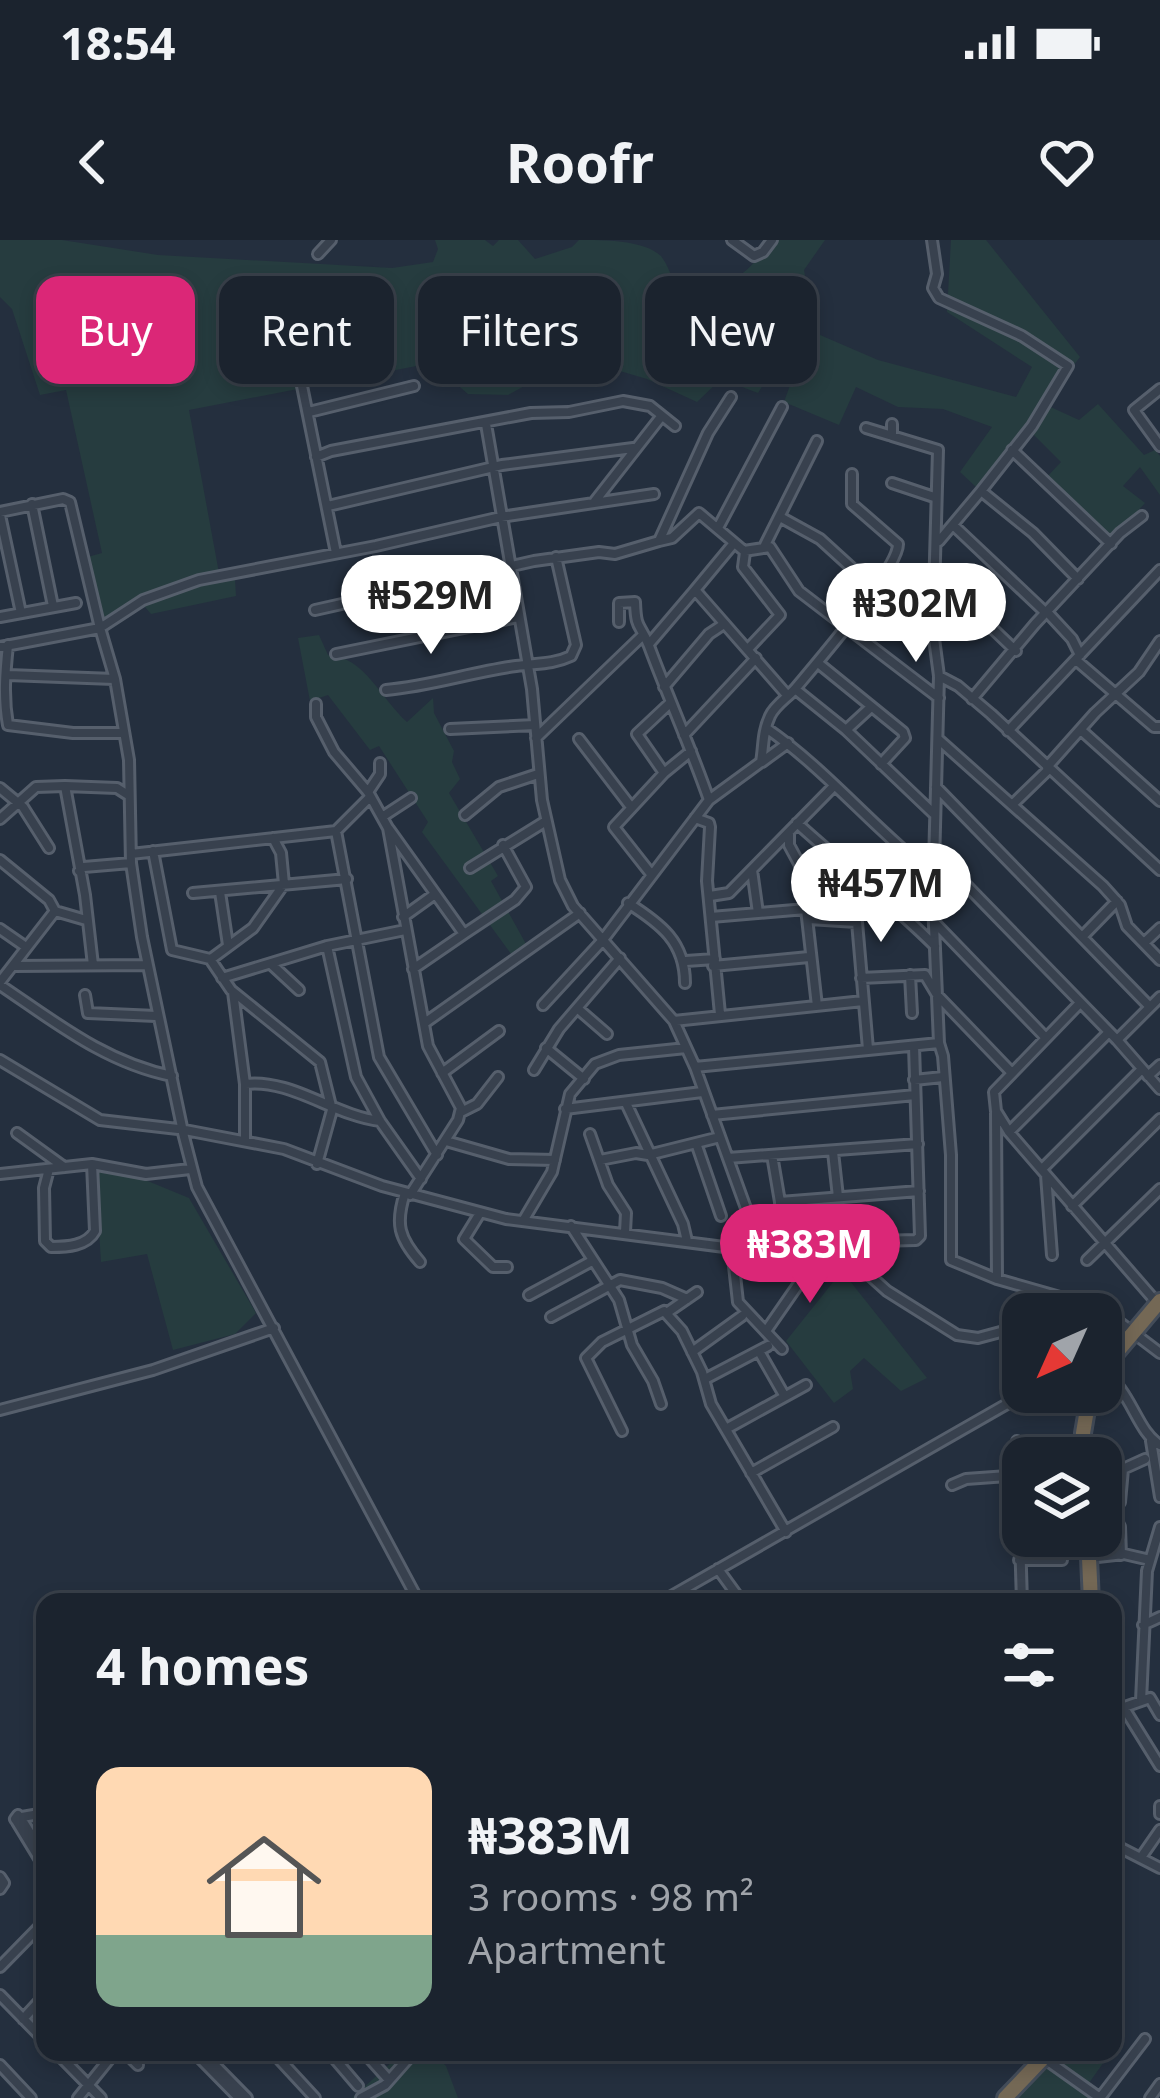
<!DOCTYPE html>
<meta charset="utf-8">
<style>
:root{--surface:#1b232e;--page:#242b36;--text:#f1f3f6;--muted:#a0a4aa;--line:#39404a;--accent:#db2777}
body{margin:0;font-family:"Noto Sans",sans-serif;background:var(--page);color:var(--text);height:100vh;display:flex;flex-direction:column;font-size:45px;white-space:nowrap}
*{box-sizing:border-box;margin:0}
p{font-size:39px;color:var(--muted)}
.icon{flex:none;width:66px;height:66px;fill:none;stroke:currentColor;stroke-width:2;stroke-linecap:round;stroke-linejoin:round}
.map{position:relative;flex:1;overflow:hidden}
.drawer{position:absolute;left:36px;top:1353px;width:1086px;height:468px;display:flex;flex-direction:column;background:var(--surface);border-radius:24px;box-shadow:0 6px 18px #0003,0 0 0 3px var(--line)}
.drawer>*{flex:none}
.hud{position:absolute;left:36px;top:36px;width:1089px;height:108px;display:flex;gap:24px}
.needle{width:78px;rotate:225deg}
.tools{position:absolute;left:1002px;top:1053px;display:grid;gap:24px}
.tools a{display:grid;place-items:center;width:120px;height:120px;border-radius:24px;background:var(--surface);box-shadow:0 6px 18px #0003,0 0 0 3px var(--line);font-size:60px}
.price{position:absolute;translate:-50% -102px;padding:0 27px;border-radius:42px;background:#fff;color:#222;font-size:39px;line-height:78px;filter:drop-shadow(0 3px 6px #0008)}
.price::after{content:'';position:absolute;left:50%;top:72px;width:36px;height:27px;margin-left:-18px;background:inherit;clip-path:polygon(0 0,100% 0,50% 100%)}
.price.active{background:var(--accent);color:#fff}
ul{padding:0;list-style:none}
li{display:flex;align-items:center;gap:36px;height:300px;padding:0 60px}
li span{display:grid;place-items:center;flex:none;width:336px;height:240px;border-radius:24px;color:#555}
li>.icon{margin-inline-start:auto}
span .icon{width:144px;height:144px;fill:#fffc;stroke-width:1}
li b{font-size:51px}
h2{display:flex;justify-content:space-between;align-items:center;height:144px;padding:0 60px;font-size:51px}
.chip{padding:0 42px;border-radius:24px;background:var(--surface);box-shadow:0 6px 18px #0003,0 0 0 3px var(--line);font-size:42px;line-height:108px}
.chip.active{background:var(--accent);color:#fff}
.status{display:flex;justify-content:space-between;align-items:center;height:84px;padding:0 60px;background:var(--surface);direction:ltr}
.status svg{height:33px;fill:currentColor}
header{display:flex;justify-content:space-between;align-items:center;height:156px;padding:0 60px;background:var(--surface);font-size:54px;font-weight:700}
.map>svg:first-child{display:block}
</style>
<div class="status"><b>18:54</b><svg viewBox="0 0 49 12"><path d="M0 12V9h3v3zM5 12V6h3v6zM10 12V3h3v9zM15 12V0h3v12zM26 1h20v11H26zM47 4h2v5h-2z"/></svg></div>
<header><svg class="icon" aria-label="back" viewBox="0 0 24 24"><path d="M15 5l-7 7 7 7"/></svg>Roofr<svg class="icon" aria-label="heart" viewBox="0 0 24 24"><path d="M12 20l-8-8c-3-5 5-10 8-4 3-6 11-1 8 4z"/></svg></header>
<div class="map">
<svg width="1160" height="1858" viewBox="0 0 1160 1858">
<rect width="100%" height="100%" fill="#242f3e"/>
<!-- green -->
<path fill="#263c3f" d="M0 0H62L158 15 392 28 433 22 438 9 435 0H485L493 6 499 0H518L535 19 572 7 579 0C604 0 644 0 661 16 674 34 666 36 688 54 731 44 746 38 771 0H825L804 30 807 48 785 68 763 66 737 105 774 99 796 75 815 80 820 95 878 120 1016 157 1032 127 947 72 951 0H986L1080 117 1044 164 1079 180 1098 164 1144 215 1155 210 1160 216V255L1140 227 1123 246 1145 263 1111 300 1045 239 1061 222 1032 193 1006 214 977 248 960 232 992 187 943 169 898 167 856 147 839 185 784 162 795 131 778 121 758 153 721 139 697 162 647 139 603 126 548 133 508 155 468 154 432 123 189 170 219 333 222 340 235 339 236 356 151 374 145 367 99 380 84 318 102 313 66 150 40 155 12 69 0 57Z
M319 395 328 415C364 416 382 460 407 482L433 458 434 473 454 511 452 522 460 539 449 553 498 636 491 641 526 704 514 718 422 592 428 582 379 506 370 510 328 455 310 461 298 398Z
M95 926 121 930 189 958 256 1073 235 1094 173 1110 147 1014 101 1022Z
M842 1031 927 1138 901 1151 864 1118 850 1131 853 1149 834 1163 786 1101Z
M403 1812H432L446 1826 458 1858H352Z
M1059 1812H1111L1084 1850 1094 1858H1014Z"/>
<g fill="none" stroke-linecap="round" stroke-linejoin="round">
<defs>
<path id="minor" d="M732 0 754 16 763 12 772 0
M932 0 937 34 933 48 939 58 1022 96 1068 126 1032 186 981 251
M318 14 331 0
M301 141 336 313
M1160 149 1134 170 1160 206
M309 172 414 146
M486 184 532 449 542 560 560 640 573 666 674 781 695 827 761 1010
M892 184V196L938 210 933 391 939 436 933 662 939 803 943 816 951 915V1020L997 1039 1102 1069 1160 1113
M866 188 889 195
M1012 210 1111 304
M316 217 331 211 531 173 569 172 623 161 650 166 675 186
M892 243 934 257
M595 261 660 178
M32 264 53 366
M328 266 502 225 633 208
M0 272 63 259 70 262 100 388 143 360 199 340 376 306 501 277 654 254
M0 275 21 373
M780 277 820 299 877 351 932 390
M953 285 1046 373
M719 286 782 167
M659 301 672 298 699 273 744 311 770 307 799 351 939 458
M939 301 981 251 1033 293 1078 339
M734 303 695 350 787 455
M765 305 817 201
M745 312 743 327 780 375 748 409
M937 341 949 347 1016 411
M315 370 534 321 599 312 615 314 659 301 708 193 731 157
M1047 372 1072 399 1080 415
M0 377 76 363
M619 382V363L635 362C636 392 640 382 649 406 668 457 691 508 709 560
M649 404 695 350
M8 405C5 433 3 457 8 485L73 493H123
M0 407 100 388 115 439 129 520 131 623 142 697 182 887
M336 414 518 377
M1076 420 1154 487H1160
M818 423 903 492 905 498 881 524
M8 435 114 439
M939 436 958 446 991 474 1160 630
M664 447 709 394 724 384
M795 449 846 490 933 573
M386 450C431 446 472 432 516 426 535 423 552 425 571 416L576 405 556 317
M972 459 1035 384 1120 293 1142 276
M316 464V477L334 512 368 552 388 588 428 806 461 868 458 880 410 955
M766 488C826 529 874 589 932 634
M450 489 535 485
M846 490 871 467
M1008 491 1160 330
M1082 491 1160 561
M684 495 756 418
M536 498 643 395
M579 499 631 567
M938 499 1103 646 1120 665 1127 686 1160 720
M762 522 788 503
M1047 527 1095 473 1139 432 1160 401
M664 533 637 494 670 463
M65 546 117 548 128 555
M936 547 1150 767
M0 548 23 567 49 608
M368 552 380 534V523
M1014 563 1049 529
M465 575 499 547 538 534
M382 577 411 558
M695 578 709 583 710 587 707 641 720 774
M0 579 36 547 65 546 85 655 93 725
M797 583C843 625 890 661 935 706
M389 589 464 694 413 729
M336 591 379 817 437 915
M789 594V605L802 629 806 669
M153 611 172 710 210 719 231 750 320 822 332 870 317 924
M935 613 1117 800 1160 849
M131 614 336 591 370 557
M0 620 49 660 55 671 86 680
M470 628 546 581
M752 630 758 673
M79 631 84 627 131 623
M651 634 614 587 664 533 691 511
M220 652 228 705
M193 653 347 639
M710 656 729 653 833 547
M628 663C661 684 685 702 685 743
M403 677 435 654
M711 677 806 669 817 766
M809 679 857 682 868 809
M935 683 1046 798
M0 689 26 707
M464 694 515 660 526 647 503 605
M1083 696 1117 661
M1144 703 1160 688
M327 706 356 837 380 881 421 939
M211 719 253 688 284 644 281 613 273 598
M686 721 715 719
M271 724 299 750
M14 726 147 725
M713 726 809 717
M910 735 912 773
M222 738 327 706 405 690
M861 738 925 735 937 755 1012 833
M0 742 55 671
M0 745C55 782 106 823 172 836
M233 752 245 844V900
M85 755 88 773 156 776
M1080 763 994 852 996 871 1009 892 1157 1063
M543 765 602 701 709 560 761 522C764 506 762 493 770 476 775 465 787 458 795 449 815 425 899 328 898 304L852 264V234
M577 768 607 794
M674 781 863 761
M426 782 580 673
M1117 800 1160 757
M546 808 584 839
M0 820 100 880 178 889
M695 827 939 803
M534 830 559 789 620 718
M442 833 499 791
M1148 836 1160 825
M914 840 943 837
M245 844C290 838 335 876 380 881
M626 863 683 984 687 1001
M565 869 702 852
M461 872 477 864 498 837
M996 873 997 1039
M712 875 915 855
M185 890 284 909 382 946 506 979 857 1024 887 1051 957 1095 978 1098 1023 1086
M1009 892 1109 792
M17 893 64 927
M183 893 197 947 419 1362
M590 894 608 945 626 973 625 992
M446 901 509 919 555 920
M696 903 721 976
M833 912 838 957
M772 915 780 962 781 1012
M728 918 918 904
M600 920 636 913 648 915 720 897
M49 929 44 948 45 1001 51 1007C67 1007 87 1006 95 991L92 924
M1042 929 1142 829
M0 934 92 924 146 934 190 929
M1046 935 1052 1015
M405 953C395 984 399 998 420 1022
M780 962 919 951
M1072 966 1160 879
M480 973 464 999 493 1027H507
M523 981 552 932 570 854 595 824 619 815 686 808
M571 986 619 1060 632 1105 653 1141 661 1164
M732 1008 738 1062 782 1109
M1087 1020 1160 949
M857 1024 876 1001 916 1000 920 996 914 806
M529 1055 592 1021
M668 1072 697 1052
M551 1077 620 1040 662 1048 687 1059
M766 1091 818 1016
M1101 1110 1122 1101
M692 1112 742 1076
M760 1113 784 1155
M1101 1130C1132 1150 1136 1191 1160 1205
M705 1139 768 1106
M0 1170 153 1130 274 1088
M726 1189 806 1145
M622 1191 586 1118 602 1102 664 1071 682 1091 702 1132 711 1164 786 1292
M1017 1201 1022 1362
M1151 1201 1160 1257
M751 1233 833 1187
M952 1245 966 1239 1023 1235
M1101 1263 1109 1265 1120 1287 1121 1315
M1113 1272 1120 1262 1123 1229 1145 1219
M1089 1318 1124 1314 1150 1320
M1019 1320H1062
M718 1329 742 1362
M661 1362 1028 1152
M1048 1362 1053 1359 1078 1362
M1143 1385 1160 1377
M1141 1461 1147 1331 1160 1287
M1124 1468 1160 1526
M1113 1471 1150 1458 1160 1475
M1160 1566V1574
M18 1575 22 1579 18 1583 15 1579Z
M22 1577 45 1573
M22 1580 35 1601
M17 1582 45 1628
M1113 1604 1160 1628
M1142 1616 1160 1590
M0 1637 4 1643 0 1649
M0 1727 45 1681
M0 1755 45 1801
M23 1779 45 1755
M56 1812 101 1858
M125 1812 138 1825
M194 1812 239 1858
M202 1812 247 1858
M329 1812 358 1846
M364 1812 389 1840
M1045 1819 1100 1858
M280 1820 315 1858
M0 1825 31 1858
M78 1858 115 1812
M361 1858 385 1845 414 1812
M1100 1858 1145 1799
M1150 1858 1160 1844"/>
<path id="highway" d="M1101 1131 1160 1061
M1085 1218 1083 1193 1090 1152
M1088 1296 1091 1362
M1005 1858 1049 1812"/>
</defs>
<!-- minor casing -->
<use href="#minor" stroke="#565f6c" stroke-width="14"/>
<!-- highway casing -->
<use href="#highway" stroke="#434c59" stroke-width="20"/>
<!-- minor -->
<use href="#minor" stroke="#38414e" stroke-width="8"/>
<!-- highway -->
<use href="#highway" stroke="#746855" stroke-width="14"/>
</g>
</svg>
<div class="tools">
<a><svg class="needle" viewBox="-14 -14 28 28"><path d="M0-13l5 13h-10z" fill="#e53935"/><path d="M0 13l5-13h-10z" fill="#a0a4aa"/></svg></a>
<a><svg class="icon" aria-label="layers" viewBox="0 0 24 24"><path d="M12 4l9 5-9 5-9-5zM3 14l9 5 9-5"/></svg></a>
</div>
<b class="price" style="left:431px;top:417px">₦529M</b>
<b class="price" style="left:916px;top:425px">₦302M</b>
<b class="price" style="left:881px;top:705px">₦457M</b>
<b class="price active" style="left:810px;top:1066px">₦383M</b>
<div class="hud">
<a class="chip active">Buy</a>
<a class="chip">Rent</a>
<a class="chip">Filters</a>
<a class="chip">New</a>
</div>
<section class="drawer">
<h2>4 homes<svg class="icon" aria-label="filters" viewBox="0 0 24 24"><path d="M4 7h16M4 17h16"/><circle cx="9" cy="7" r="2"/><circle cx="15" cy="17" r="2"/></svg></h2>
<ul>
<li><span style="background:linear-gradient(#ffd9b3 70%,#7fa58c 0)"><svg class="icon" aria-label="home" viewBox="0 0 24 24"><path d="M3 11l9-7 9 7M6 9v11h12V9"/></svg></span><div><b>₦383M</b><p>3 rooms · 98 m²</p><p>Apartment</p></div></li>
</ul>
</section>
</div>
